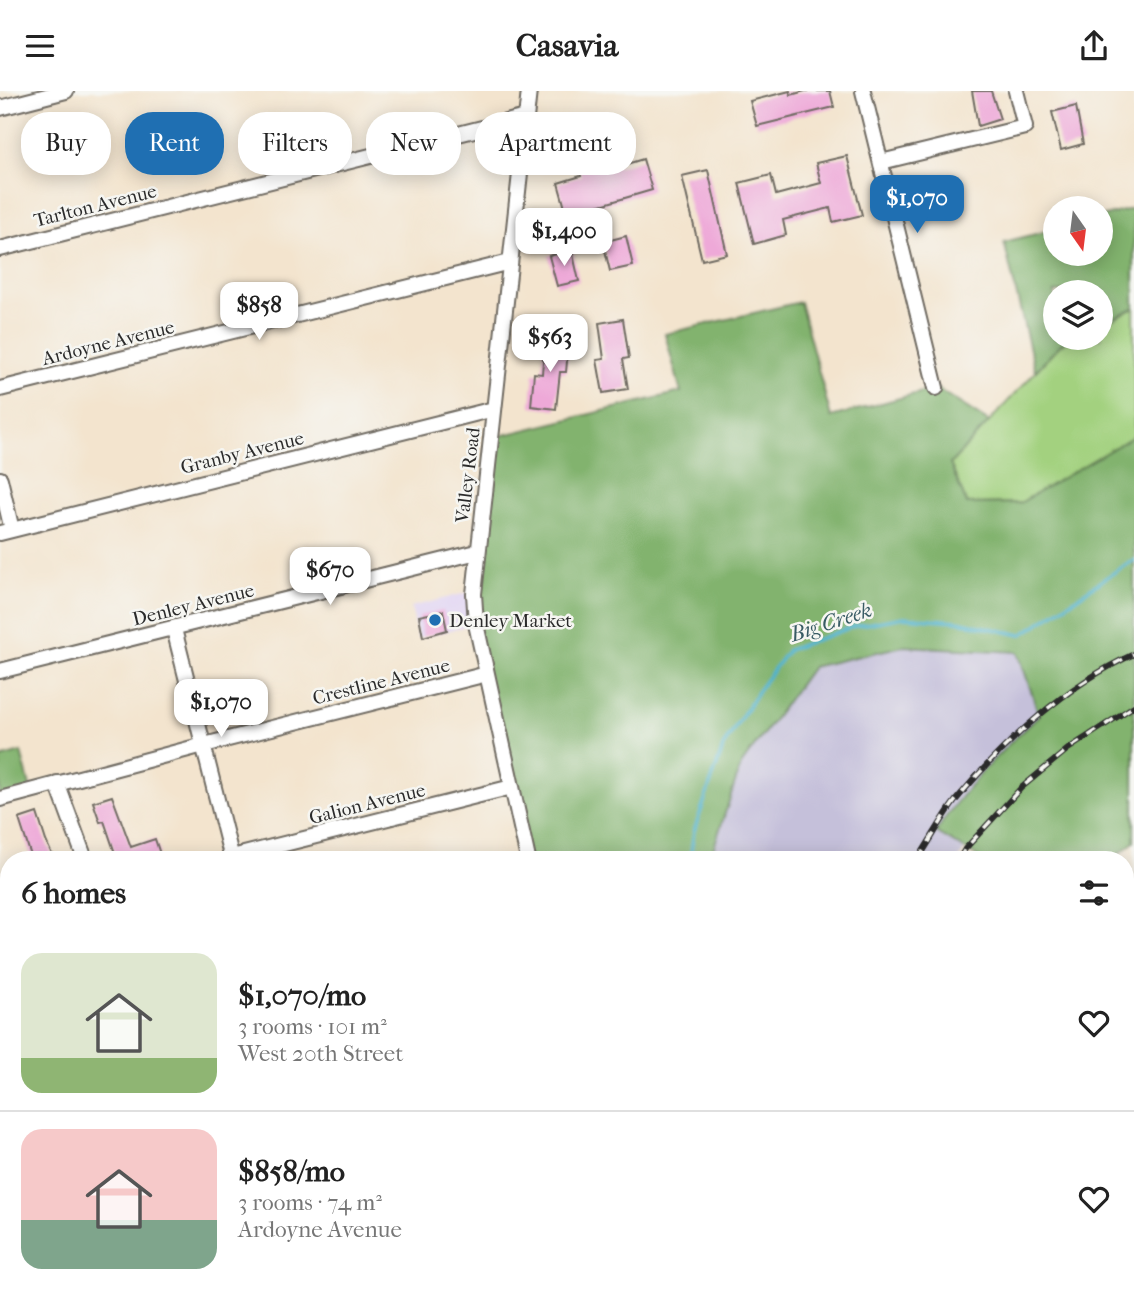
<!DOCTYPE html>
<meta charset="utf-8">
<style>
:root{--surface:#fff;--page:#f6f6f6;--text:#222;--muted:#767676;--line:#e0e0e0;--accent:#1f6fb2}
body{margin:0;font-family:"IM FELL French Canon",serif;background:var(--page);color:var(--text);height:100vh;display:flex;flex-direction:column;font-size:26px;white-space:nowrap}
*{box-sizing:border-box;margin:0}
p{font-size:23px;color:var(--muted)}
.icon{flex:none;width:38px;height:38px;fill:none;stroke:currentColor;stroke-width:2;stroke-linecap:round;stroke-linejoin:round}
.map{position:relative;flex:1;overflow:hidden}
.details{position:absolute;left:0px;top:760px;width:1134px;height:450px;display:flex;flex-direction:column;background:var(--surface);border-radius:28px 28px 0 0;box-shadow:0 4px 18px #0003}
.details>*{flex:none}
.hud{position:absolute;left:21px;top:21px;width:700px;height:63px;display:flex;gap:14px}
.needle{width:46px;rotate:166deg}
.controls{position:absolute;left:1043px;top:105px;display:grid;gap:14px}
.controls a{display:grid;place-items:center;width:70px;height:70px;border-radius:50%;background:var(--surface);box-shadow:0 4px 18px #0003;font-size:35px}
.price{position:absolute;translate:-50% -60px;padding:0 16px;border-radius:14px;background:#fff;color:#222;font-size:23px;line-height:46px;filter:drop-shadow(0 2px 4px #0008)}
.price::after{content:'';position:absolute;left:50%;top:42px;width:21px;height:16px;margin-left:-10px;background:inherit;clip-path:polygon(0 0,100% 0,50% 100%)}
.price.current{background:var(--accent);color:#fff}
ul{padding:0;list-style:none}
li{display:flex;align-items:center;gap:21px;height:175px;padding:0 21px}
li+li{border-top:2px solid var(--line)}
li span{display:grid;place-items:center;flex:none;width:196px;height:140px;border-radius:21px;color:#555}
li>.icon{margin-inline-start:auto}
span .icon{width:84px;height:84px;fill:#fffc;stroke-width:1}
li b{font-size:30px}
h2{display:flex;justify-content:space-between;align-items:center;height:84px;padding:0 21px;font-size:30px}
.chip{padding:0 24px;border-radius:28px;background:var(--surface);box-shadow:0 4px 18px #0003;font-size:24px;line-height:63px}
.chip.current{background:var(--accent);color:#fff}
header{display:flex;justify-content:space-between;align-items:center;height:91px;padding:0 21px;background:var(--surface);font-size:32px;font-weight:700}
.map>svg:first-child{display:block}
</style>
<header><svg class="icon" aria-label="menu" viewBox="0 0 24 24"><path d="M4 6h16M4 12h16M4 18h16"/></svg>Casavia<svg class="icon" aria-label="share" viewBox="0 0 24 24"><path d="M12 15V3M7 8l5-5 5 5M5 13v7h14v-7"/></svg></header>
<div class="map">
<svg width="1134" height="1209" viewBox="0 0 1134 1209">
<rect width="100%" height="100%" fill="#f6f6f2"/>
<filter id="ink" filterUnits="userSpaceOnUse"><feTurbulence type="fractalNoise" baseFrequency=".0143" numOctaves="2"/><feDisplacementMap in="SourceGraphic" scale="14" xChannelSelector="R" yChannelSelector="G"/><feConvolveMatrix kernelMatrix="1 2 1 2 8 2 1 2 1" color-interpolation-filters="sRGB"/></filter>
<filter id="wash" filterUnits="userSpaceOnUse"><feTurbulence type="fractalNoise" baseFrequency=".00686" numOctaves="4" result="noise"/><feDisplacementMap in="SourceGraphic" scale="28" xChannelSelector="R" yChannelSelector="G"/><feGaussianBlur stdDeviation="1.57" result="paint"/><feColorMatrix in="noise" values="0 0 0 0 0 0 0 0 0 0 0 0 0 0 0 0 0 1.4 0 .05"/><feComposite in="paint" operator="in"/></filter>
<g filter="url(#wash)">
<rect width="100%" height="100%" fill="#f3e4ce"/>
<!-- built -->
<path fill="#e1d4f3" d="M474 500 476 533 418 547 411 516Z"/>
<!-- industrial -->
<path fill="#c5c0da" d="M903 555 1018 561 1039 624 998 663 936 740 965 758 959 768H710L741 674 812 576Z
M9 1160V1200L585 1201 581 1209H0V1165Z
M649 1201H756L750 1209H641Z"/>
<!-- green -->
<path fill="#a3d17f" stroke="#677e55" stroke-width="2" d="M1134 217V345L1020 412 967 413 950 373 1061 253 1072 247H1101V233Z"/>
<!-- forest -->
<path fill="#82b36e" stroke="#566f4c" stroke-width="2" d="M1134 117V217L1101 233V201H1055V247H1072L1061 253 1035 280 1004 151 1055 138V163H1101V126Z
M800 211 831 326 936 297 989 331 950 373 967 413 1020 412 1134 345V751L1116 765 1117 768H981L936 741C964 696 1001 660 1039 624L1018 561 903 555 812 576 741 674 710 768H528L475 529 491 347 681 301 665 243Z
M21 661 31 699 0 708V667Z
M1125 791 1134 814V1012L1126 1030 1134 1065V1209H1014L1018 1201 1125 1200Z
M9 1054V1160L0 1165V1059Z
M585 1201V1200L649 1201 641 1209H581Z"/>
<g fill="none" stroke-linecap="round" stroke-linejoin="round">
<!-- stream -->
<path stroke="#50b3cf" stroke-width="3.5" d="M690 768 694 740 724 654 757 601 788 559 855 535 904 526 957 530 1021 544C1060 520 1095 492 1134 469
M610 1209 617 1200"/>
</g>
<g id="blocks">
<!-- building -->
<path fill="#eea9d8" d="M790 0 791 4 805 0H830L834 16 757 35 750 10Z
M972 0H991L1000 28 978 35Z
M1076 15 1083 53 1061 59 1052 21Z
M605 34 617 76 643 68 652 99 567 124 558 92 581 85 569 44Z
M847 65 862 124 833 131 830 117 783 129 786 144 754 153 739 92 771 84 776 104 821 92 816 72Z
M708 79 727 163 702 169 682 85Z
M626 145 633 175 610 180 603 151Z
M572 159 579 190 557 195 549 165Z
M623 228 629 267 623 268 628 298 603 302 597 269 604 268 599 232Z
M545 247 569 249 566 281H560L556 318 531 315 534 282 542 283Z
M443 520 447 539 423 546 419 525Z
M112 705 131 756 155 748 160 763 144 768H117L104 730 100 731 93 711Z
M37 722 46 750 54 768H32L19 728Z"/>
</g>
</g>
<g filter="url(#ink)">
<use href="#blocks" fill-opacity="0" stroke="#716c64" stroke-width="2"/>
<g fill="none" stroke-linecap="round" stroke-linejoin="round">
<defs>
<path id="minor" d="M863 0 936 297
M0 17 66 0
M881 71 1025 36 1016 0
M0 158 526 26
M0 298 510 171
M0 388 12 439
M0 442 494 318
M174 538 232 768
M0 580 477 461
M57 692 85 768
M0 708 196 656 487 583
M232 766 512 696
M528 768 476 533 474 503 529 0
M247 1209 262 1200"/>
</defs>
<!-- minor casing -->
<use href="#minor" stroke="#716c64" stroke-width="18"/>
<!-- minor -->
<use href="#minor" stroke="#fff" stroke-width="14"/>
<defs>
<path id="rail" d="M918 768C931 749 942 727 956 709 1003 652 1066 594 1134 563
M959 768 965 758 1021 697 1068 658 1134 615
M641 1209 649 1200
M682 1209 689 1200"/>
</defs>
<!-- rail casing -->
<use href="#rail" stroke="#2b2b2b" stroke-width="6"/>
<!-- rail -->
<use href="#rail" stroke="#f6f6f2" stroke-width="3.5" stroke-dasharray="10" stroke-linecap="butt"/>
</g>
</g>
<!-- markers -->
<circle fill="#1f6fb2" stroke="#f6f6f2" stroke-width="2.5" cx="435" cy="529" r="7"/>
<g text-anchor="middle" stroke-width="5" stroke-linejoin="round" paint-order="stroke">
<!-- street labels -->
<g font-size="19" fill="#2b2b2b" stroke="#f6f6f2">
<text transform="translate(95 114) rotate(-14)" y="7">Tarlton Avenue</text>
<text transform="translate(108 251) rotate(-14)" y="7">Ardoyne Avenue</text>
<text transform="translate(242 361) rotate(-14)" y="7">Granby Avenue</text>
<text transform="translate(467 384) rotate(-83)" y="7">Valley Road</text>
<text transform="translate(193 513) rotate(-14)" y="7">Denley Avenue</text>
<text transform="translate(381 590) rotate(-14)" y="7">Crestline Avenue</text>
<text transform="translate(367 712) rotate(-14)" y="7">Galion Avenue</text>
</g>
<!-- poi labels -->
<g font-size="19" fill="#2b2b2b" stroke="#f6f6f2" text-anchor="start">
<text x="449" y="536">Denley Market</text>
</g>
<!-- water labels -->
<g font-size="21" font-style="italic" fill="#385b64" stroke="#f6f6f2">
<text transform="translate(831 531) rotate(-18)" y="7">Big Creek</text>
</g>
</g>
</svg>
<div class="controls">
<a><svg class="needle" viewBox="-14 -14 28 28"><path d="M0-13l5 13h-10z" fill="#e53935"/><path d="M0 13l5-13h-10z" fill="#767676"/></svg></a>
<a><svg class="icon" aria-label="layers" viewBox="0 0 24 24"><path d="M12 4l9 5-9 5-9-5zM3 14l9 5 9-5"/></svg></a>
</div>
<b class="price current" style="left:917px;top:144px">$1,070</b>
<b class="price" style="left:564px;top:177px">$1,400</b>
<b class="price" style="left:259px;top:251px">$858</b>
<b class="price" style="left:550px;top:283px">$563</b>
<b class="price" style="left:330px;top:516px">$670</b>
<b class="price" style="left:221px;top:648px">$1,070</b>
<div class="hud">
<a class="chip">Buy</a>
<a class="chip current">Rent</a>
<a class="chip">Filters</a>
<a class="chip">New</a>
<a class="chip">Apartment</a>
</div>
<section class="details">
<h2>6 homes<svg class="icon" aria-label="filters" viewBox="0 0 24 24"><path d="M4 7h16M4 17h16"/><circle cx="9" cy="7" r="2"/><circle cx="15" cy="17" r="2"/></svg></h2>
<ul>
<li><span style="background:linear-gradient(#dfe7d0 75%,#8fb573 0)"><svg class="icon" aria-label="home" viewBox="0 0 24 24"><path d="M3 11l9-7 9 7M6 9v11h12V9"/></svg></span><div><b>$1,070/mo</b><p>3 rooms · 101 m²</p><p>West 20th Street</p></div><svg class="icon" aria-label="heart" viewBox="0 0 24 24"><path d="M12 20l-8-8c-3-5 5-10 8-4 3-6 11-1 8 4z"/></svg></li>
<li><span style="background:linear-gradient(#f6c9c9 65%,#7fa58c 0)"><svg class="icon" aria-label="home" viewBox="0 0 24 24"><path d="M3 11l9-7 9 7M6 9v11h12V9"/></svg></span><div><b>$858/mo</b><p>3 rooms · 74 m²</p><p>Ardoyne Avenue</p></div><svg class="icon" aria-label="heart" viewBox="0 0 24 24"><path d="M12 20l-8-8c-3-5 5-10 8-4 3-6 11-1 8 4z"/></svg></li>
</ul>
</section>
</div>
